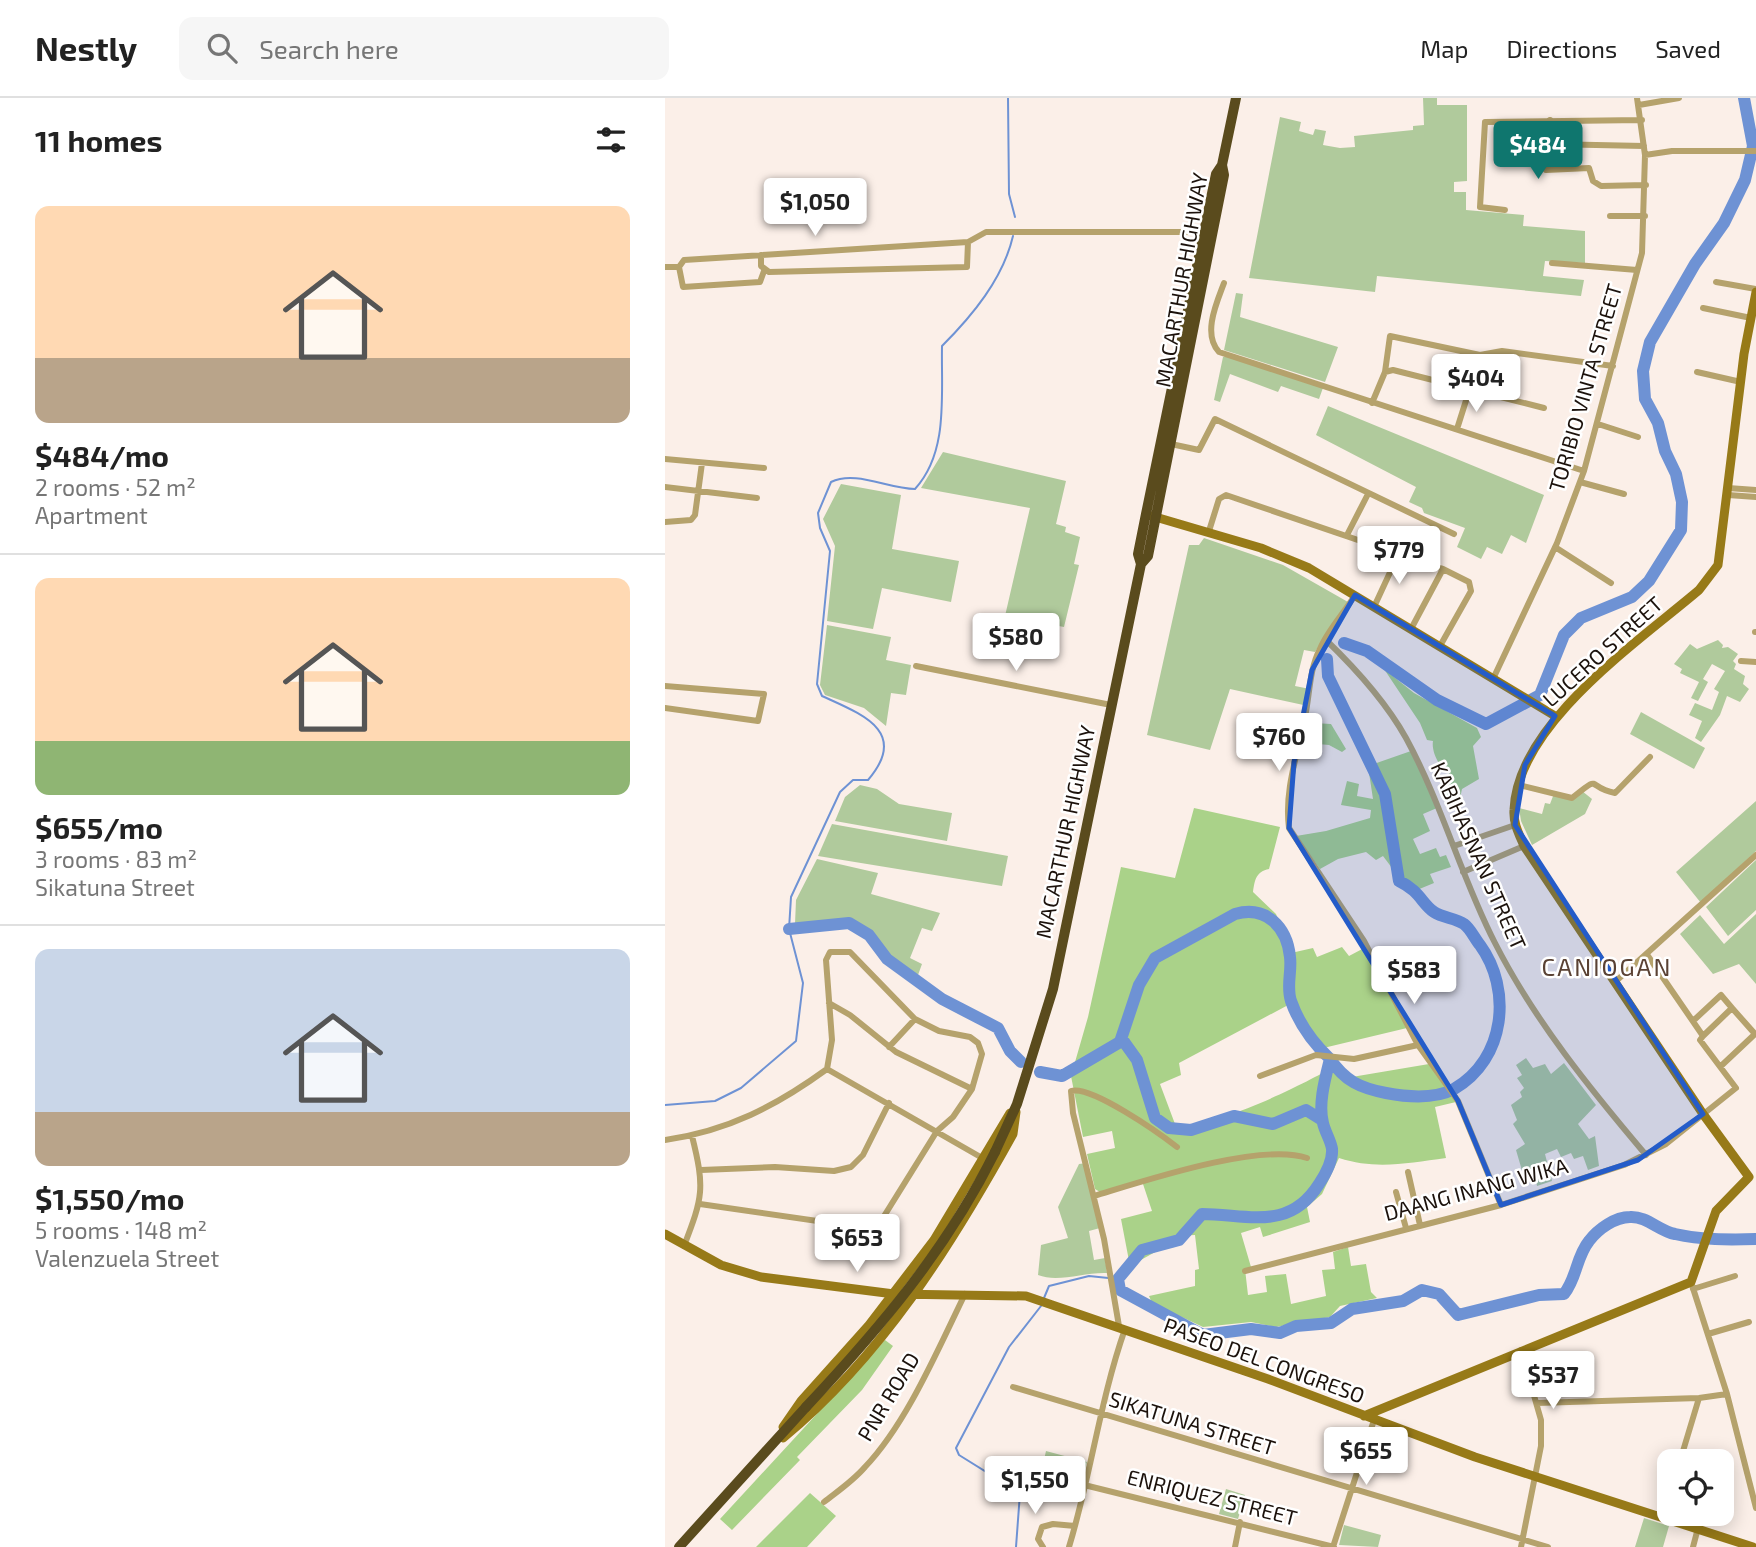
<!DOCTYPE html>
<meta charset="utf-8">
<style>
:root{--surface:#fff;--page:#f6f6f6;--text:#222;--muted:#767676;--line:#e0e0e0;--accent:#0f766e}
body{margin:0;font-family:"Exo 2",sans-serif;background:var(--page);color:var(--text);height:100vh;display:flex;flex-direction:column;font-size:26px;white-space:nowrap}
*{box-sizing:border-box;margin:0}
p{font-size:23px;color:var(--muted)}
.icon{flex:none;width:38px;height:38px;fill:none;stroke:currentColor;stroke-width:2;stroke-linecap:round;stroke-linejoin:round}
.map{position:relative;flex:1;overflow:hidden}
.panel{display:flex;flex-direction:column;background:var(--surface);width:665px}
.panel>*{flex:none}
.controls{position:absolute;left:992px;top:1351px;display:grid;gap:14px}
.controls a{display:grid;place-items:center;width:77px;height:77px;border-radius:14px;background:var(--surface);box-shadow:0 4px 18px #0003;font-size:35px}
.price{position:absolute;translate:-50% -60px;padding:0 16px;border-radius:7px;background:#fff;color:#222;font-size:23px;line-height:46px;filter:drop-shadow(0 2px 4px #0008)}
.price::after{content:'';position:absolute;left:50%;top:42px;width:21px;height:16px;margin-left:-10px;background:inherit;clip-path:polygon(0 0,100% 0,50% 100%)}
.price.selected{background:var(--accent);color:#fff}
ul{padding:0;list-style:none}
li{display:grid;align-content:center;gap:14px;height:371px;padding:0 35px}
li+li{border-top:2px solid var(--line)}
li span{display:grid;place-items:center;height:217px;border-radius:14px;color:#555}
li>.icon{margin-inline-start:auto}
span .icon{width:126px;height:126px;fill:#fffc;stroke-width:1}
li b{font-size:30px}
h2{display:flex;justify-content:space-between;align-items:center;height:84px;padding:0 35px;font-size:30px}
header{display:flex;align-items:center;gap:42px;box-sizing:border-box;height:98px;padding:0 35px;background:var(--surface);border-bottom:2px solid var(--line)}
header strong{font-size:33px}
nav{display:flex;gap:38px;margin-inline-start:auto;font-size:24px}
.search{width:490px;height:63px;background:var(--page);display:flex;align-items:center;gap:18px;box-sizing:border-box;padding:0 24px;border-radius:14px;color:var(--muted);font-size:26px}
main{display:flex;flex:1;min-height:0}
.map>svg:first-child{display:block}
</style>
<header>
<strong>Nestly</strong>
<div class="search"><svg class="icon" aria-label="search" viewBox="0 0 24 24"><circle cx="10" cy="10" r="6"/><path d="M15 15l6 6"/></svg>Search here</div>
<nav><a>Map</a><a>Directions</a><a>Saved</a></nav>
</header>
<main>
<section class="panel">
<h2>11 homes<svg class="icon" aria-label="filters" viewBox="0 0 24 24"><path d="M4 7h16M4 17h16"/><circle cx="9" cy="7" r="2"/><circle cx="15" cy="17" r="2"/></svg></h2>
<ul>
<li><span style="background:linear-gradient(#ffd9b3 70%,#b9a48a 0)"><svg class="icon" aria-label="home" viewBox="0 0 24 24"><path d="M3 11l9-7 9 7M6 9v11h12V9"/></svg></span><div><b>$484/mo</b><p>2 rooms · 52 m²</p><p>Apartment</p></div></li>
<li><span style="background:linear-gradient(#ffd9b3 75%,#8fb573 0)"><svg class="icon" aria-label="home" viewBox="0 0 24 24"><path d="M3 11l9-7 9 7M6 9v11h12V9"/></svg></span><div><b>$655/mo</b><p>3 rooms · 83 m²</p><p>Sikatuna Street</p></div></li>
<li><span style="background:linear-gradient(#c9d6e8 75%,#b9a48a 0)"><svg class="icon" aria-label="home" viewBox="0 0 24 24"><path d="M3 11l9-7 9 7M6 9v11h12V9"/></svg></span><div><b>$1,550/mo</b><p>5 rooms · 148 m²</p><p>Valenzuela Street</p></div></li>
</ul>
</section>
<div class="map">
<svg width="1091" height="1449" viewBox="0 0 1091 1449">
<rect width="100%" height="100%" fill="#fbefe8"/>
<!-- green -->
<path fill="#b0ca9c" d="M758 0H772V7H802V83L789 84V94H801V112L859 117 858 128 920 133V165L880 163 878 178 919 182 916 198 712 178 710 194 584 180 615 19 636 24 634 33 648 37 650 31 661 33 658 47 675 50 690 49 689 38 748 32V28L759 27Z
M571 195 578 196 575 219 673 249 660 284 559 252Z
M567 258 659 287 654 301 616 288 613 294 565 276 555 304 549 302 558 259Z
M663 308 879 397 861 445 846 437 837 456 822 449 816 461 792 449 800 430 759 415 757 410 744 404 751 389 651 337Z
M278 354 401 383 391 426 401 429 400 434 415 439 409 466 414 467 399 529 340 518 365 410 256 390Z
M176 386 236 397 227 451 294 463 286 504 217 490 208 531 162 523 170 448 158 421Z
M539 440 618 467 683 504 650 554 639 552 630 588 645 591 643 608 565 591 545 652 482 637 524 447H534Z
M162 527 226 539 221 562 246 567 241 597 226 595 221 628 199 610 160 597 155 587Z
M1053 542 1058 547 1057 550 1063 549 1073 556 1068 563 1071 566 1069 571 1080 578 1078 586 1084 591 1075 604 1062 598 1055 617 1036 644 1030 640 1037 623 1024 617 1030 605 1047 612 1054 594 1049 591 1060 573 1047 566 1038 581 1043 584 1033 603 1026 600 1034 584 1015 575 1017 571 1009 566 1025 546 1032 551Z
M976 614 1040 650 1029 671 965 636Z
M195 687 212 691 234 706 287 715 282 743 170 723 180 699Z
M890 693 908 701 917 693 927 701 920 716 867 747 856 723 854 710 877 716 880 705 885 706Z
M1091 703V753L1036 805 1011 774Z
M167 726 343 758 337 788 153 758Z
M152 761 213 775 206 796 275 815 267 833 257 830 245 860 257 866 253 877 224 859 206 835 185 822 153 827 130 826 131 802Z
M1091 762V812L1063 838 1041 809Z
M1091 816V886L1074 866 1048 876 1015 836 1035 817 1059 846Z
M861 960 868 970 880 966 886 976 899 965 931 1007 913 1026 924 1041 930 1038 934 1068 923 1072 918 1058 909 1061 906 1055 896 1059 892 1051 880 1056 887 1083 872 1088 869 1073 858 1076 851 1052 860 1046 848 1026 852 1022 846 1007 857 999 855 994 859 990 852 980 857 977 851 967Z
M422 1065 435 1130 424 1133 429 1162 440 1160 442 1175C419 1174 393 1185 373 1177L376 1147 403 1140 393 1109 414 1066Z
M381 1353 422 1364 418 1377 378 1366Z
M561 1391 580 1397 573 1421 554 1416Z
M979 1420 1004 1428 998 1449H970Z
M679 1427 716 1437 713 1449 674 1447Z"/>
<!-- forest -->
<path fill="#aad289" d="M719 571 749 595 812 630 816 639 808 648 814 681 797 691 794 705 787 707 776 689 785 676C775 671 766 654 768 643L762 642 755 625Z
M648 625 666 626 681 651 677 654 664 647 642 645 641 631Z
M746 653 772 710 758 716 765 733 748 741 755 756 771 750 775 759 781 757 786 769 765 776 769 785 752 792 736 782 718 758 711 762 701 754 673 761 655 771 631 738 661 733 705 720 706 712 676 707 682 683 694 686 692 698 708 701 703 668Z
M529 710 615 729 604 771C591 774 590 781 588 794L611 816 626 855 648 850 652 859 677 849 684 858 701 849 742 930 650 952 625 906 514 965 516 977 495 986 510 1026C542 1034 638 987 668 969L675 981 764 966 791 1004 770 1009 781 1060C743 1065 711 1072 674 1060L657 1096 642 1109 645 1124 598 1139 595 1129 576 1135 586 1169 580 1171 583 1197 602 1194 600 1178 621 1176 626 1206 661 1198 657 1172 670 1171 668 1154 683 1149 686 1168 701 1166 706 1194 712 1200 675 1208 665 1219 611 1229 586 1224 538 1229 487 1205 484 1198 530 1188V1172L534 1171 530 1137 509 1138V1149L492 1153 465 1168 456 1121 487 1113 477 1083 435 1094 430 1091 422 1056 450 1050 447 1033 418 1039 406 978 423 919 456 769 510 780Z
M220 1242 228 1248 197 1292 132 1359 135 1362 67 1432 55 1421Z
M145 1395 171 1418 142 1449H91Z"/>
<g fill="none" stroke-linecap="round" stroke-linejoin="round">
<!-- stream -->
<path stroke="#6e92d4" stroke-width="2" d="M343 0 344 96 350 119
M0 1007 50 1003 76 990 131 943 138 885 124 831 126 799 175 694 188 682H203C245 633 196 616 157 598L152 586 165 453 155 430 153 415 166 384C191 372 223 391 250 391 284 354 276 296 277 248 307 218 338 181 348 138
M379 1200 384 1188 424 1178 453 1181
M351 1449 355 1395 294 1357 291 1350 344 1249 376 1208"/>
<!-- river -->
<path stroke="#6e92d4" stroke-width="12" d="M679 545 702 553 772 602 821 626 875 597 899 537 916 520 967 499 984 483 1016 432 1017 404 1011 376 1000 353 993 325 980 301 978 273 985 244 1030 166 1059 125 1080 82 1088 48 1079 0
M662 561 663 578 720 696 734 783C755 793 757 806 769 814 778 820 791 820 799 826 805 830 810 841 815 847 847 891 841 961 789 991 770 1001 742 999 721 995 695 990 680 983 665 961 660 981 653 1006 658 1025 660 1034 666 1043 667 1051 668 1063 660 1077 654 1086 624 1134 582 1116 537 1116L514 1142 477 1152 453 1181 455 1192 538 1237 586 1231 615 1235 631 1228 666 1225 687 1211 738 1203 757 1192 774 1196 793 1217 874 1197 899 1196C912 1180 911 1159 924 1143 933 1131 950 1119 965 1119 982 1118 994 1133 1010 1136 1037 1142 1063 1142 1091 1141
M124 831 184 825 204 837 222 861 277 901 333 930 345 953 356 964
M457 941 472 962 490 1020 504 1030 526 1032 569 1018 608 1026 641 1012 657 1022
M375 974 397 978 455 944 474 887 490 860 570 816C601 807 622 829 625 859 627 874 621 888 626 903 634 926 647 944 665 961"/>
<!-- street -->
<path stroke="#b5a26c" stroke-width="6" d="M974 7 1014 0
M885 22 881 72 924 70 928 83 936 88 981 87
M883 46 979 48
M980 57 1007 53H1091
M840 112 815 109 820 24 977 22
M945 118H980
M96 157V168L104 174 302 169 303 144
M887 165 972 172
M0 169H14L19 162 303 144 321 134H539
M14 169 18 189 95 184 99 173
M1051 184 1091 191
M559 185C552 204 537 236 554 254L919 373
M1038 210 1086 220
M720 274 725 238 815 257 837 253 948 268
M1032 274 1076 284
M707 305 720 274 728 272 879 310
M933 326 973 339
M792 331 804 293
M506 346 534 352 550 321 789 436
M0 361 99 370
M915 384 959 396
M0 389 92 400
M1063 390 1091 392
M1063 397 1091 399
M0 424 26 422 30 417 37 365
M544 433 554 401 561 397 778 471 804 484 806 493 775 548
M682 437 703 396
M890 449 946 485
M690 497C680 514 662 533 655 551 644 572 645 596 640 619 633 655 619 692 624 730L699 843 753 947 793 1003 836 1107
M709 509 734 455
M746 531 778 471
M1090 534H1091
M661 542C690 570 721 604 741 640 777 706 796 779 830 845 869 922 926 992 981 1057
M1076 563 1091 564
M251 568 446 607
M828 581 892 445 919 373 977 155 980 57 972 0
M0 588 99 596 93 623 0 610
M854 687 907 700C938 675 920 689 950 695L985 659
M789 748 850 727
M798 774 859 748
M983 858 1038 938 1067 910 1056 897 1028 923
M950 884 1091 757
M164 905 185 917 231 954 307 991
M224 949 250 921
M1056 968 1090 936 1067 910
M162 971 319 1061
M595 978 651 957 689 961 753 947
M0 1042C63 1033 111 1008 162 971L167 942 161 862 165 854H185L250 921 274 933 305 939 313 945 317 956 307 991 288 1019 272 1033 216 1123 194 1129 35 1106
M36 1072 110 1069 169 1073 186 1069 198 1057 224 1005
M743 1074 755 1127
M731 1094 741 1130
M429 1098C479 1083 595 1044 642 1060
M19 1148C38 1099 40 1090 27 1038
M580 1173 836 1107 959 1067 1001 1046 1071 990 1035 942 1038 938
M1026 1184 1062 1296 1091 1410
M1028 1191 1070 1178
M454 1228 439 1141 408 1015 406 993C426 987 494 1035 512 1049
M1043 1236 1084 1224
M348 1289 883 1449
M872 1305 1034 1300 1062 1296
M1015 1363 1034 1300
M375 1376 669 1449
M159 1404C173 1393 188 1383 200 1369 242 1325 273 1251 300 1196
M997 1419 1004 1396
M378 1449 373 1441 377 1429 388 1426 410 1428
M404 1449C426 1377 435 1302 460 1231
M570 1449 575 1424
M668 1449 709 1322
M856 1449 876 1348V1322L856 1252
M1028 1449 1033 1430"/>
<!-- secondary -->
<path stroke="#977a18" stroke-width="9" d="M487 418 596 450 644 470 890 618
M0 1136 56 1167 96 1179 229 1196 361 1198 603 1281 810 1359 1088 1449
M699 1318 1026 1184 1051 1113 1084 1079 1038 1016 859 748C854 736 848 725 849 712 852 626 973 544 1034 492L1053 467 1079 256 1091 194
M118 1329 136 1303 204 1227 269 1142 345 1015
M118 1340C217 1258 286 1148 348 1036L351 1014"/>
<!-- highway -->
<path stroke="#5a4b1d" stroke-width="10" d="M476 466 483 458 559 77 557 67
M330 1054 352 1006 388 891 476 466 473 456 481 416 551 76 557 67 571 0
M14 1449 141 1309"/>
<!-- highway-bridge -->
<path stroke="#5a4b1d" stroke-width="10" d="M141 1309C215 1230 282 1151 330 1054"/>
</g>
<!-- marked area -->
<path fill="#245cc9" fill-opacity="0.2" stroke="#245cc9" stroke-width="5" stroke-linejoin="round" d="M690 497 890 618 860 667 850 727 1038 1016 973 1062 836 1107 793 1003 624 730 629 664 647 572Z"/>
<g text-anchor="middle" stroke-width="5" stroke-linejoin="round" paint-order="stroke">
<!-- street labels -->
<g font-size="21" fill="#1c120c" stroke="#fff">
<text transform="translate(517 182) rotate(-80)" y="7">MACARTHUR HIGHWAY</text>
<text transform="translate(921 290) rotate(-74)" y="7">TORIBIO VINTA STREET</text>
<text transform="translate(938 554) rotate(-42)" y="7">LUCERO STREET</text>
<text transform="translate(401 734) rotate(-78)" y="7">MACARTHUR HIGHWAY</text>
<text transform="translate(813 758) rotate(66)" y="7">KABIHASNAN STREET</text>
<text transform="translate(811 1092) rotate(-15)" y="7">DAANG INANG WIKA</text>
<text transform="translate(599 1263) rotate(20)" y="7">PASEO DEL CONGRESO</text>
<text transform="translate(224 1299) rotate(-59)" y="7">PNR ROAD</text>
<text transform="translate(527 1326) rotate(17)" y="7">SIKATUNA STREET</text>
<text transform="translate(547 1400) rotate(14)" y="7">ENRIQUEZ STREET</text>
</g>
<!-- quarter labels -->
<g font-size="24" letter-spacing="2" fill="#5a4234" stroke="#fff">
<text x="942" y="878">CANIOGAN</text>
</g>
</g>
</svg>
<div class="controls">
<a><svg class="icon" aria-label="locate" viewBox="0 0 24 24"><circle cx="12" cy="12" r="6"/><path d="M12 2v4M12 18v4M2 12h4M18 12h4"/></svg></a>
</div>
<b class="price selected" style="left:873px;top:83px">$484</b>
<b class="price" style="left:150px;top:140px">$1,050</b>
<b class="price" style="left:811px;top:316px">$404</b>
<b class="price" style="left:734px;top:488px">$779</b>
<b class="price" style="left:351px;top:575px">$580</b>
<b class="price" style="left:614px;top:675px">$760</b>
<b class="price" style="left:749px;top:908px">$583</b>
<b class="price" style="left:192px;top:1176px">$653</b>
<b class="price" style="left:888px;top:1313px">$537</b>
<b class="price" style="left:701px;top:1389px">$655</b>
<b class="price" style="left:370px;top:1418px">$1,550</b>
</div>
</main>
